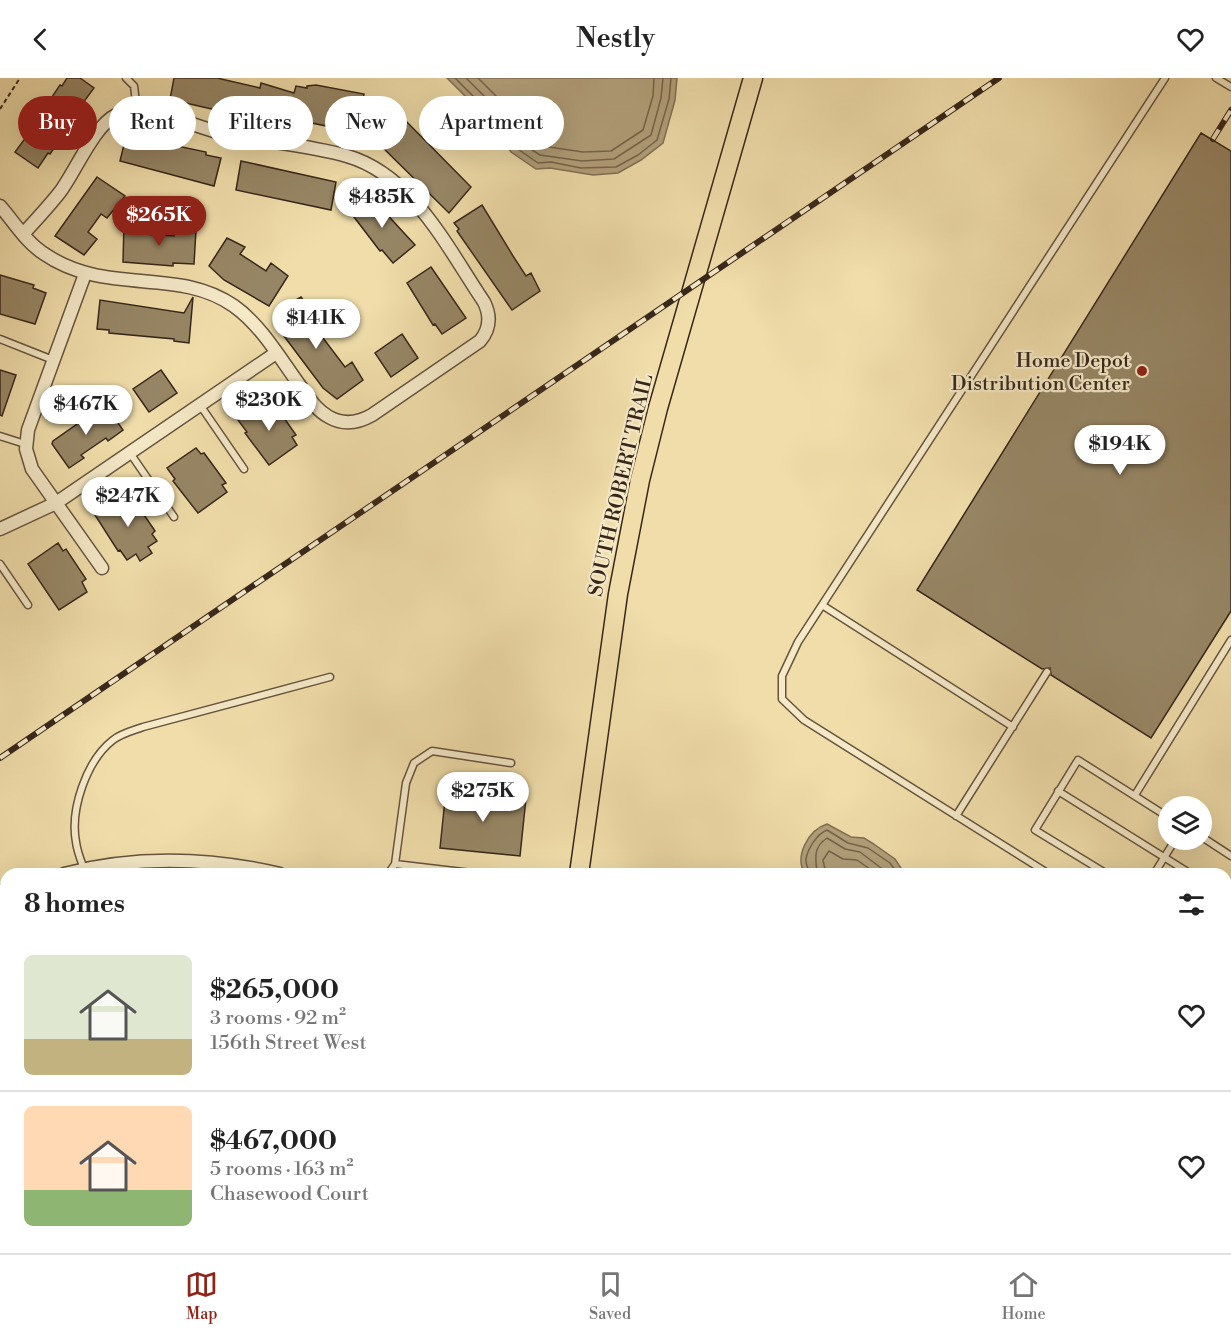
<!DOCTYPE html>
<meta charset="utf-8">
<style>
:root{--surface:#fff;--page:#f6f6f6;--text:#222;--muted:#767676;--line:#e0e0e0;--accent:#8f2418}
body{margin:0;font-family:"Libre Bodoni",serif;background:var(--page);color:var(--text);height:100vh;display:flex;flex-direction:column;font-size:22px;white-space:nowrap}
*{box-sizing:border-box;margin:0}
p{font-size:20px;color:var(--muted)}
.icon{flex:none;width:33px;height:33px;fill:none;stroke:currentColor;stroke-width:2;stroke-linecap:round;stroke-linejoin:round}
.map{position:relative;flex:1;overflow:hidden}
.side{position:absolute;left:0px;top:790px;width:1232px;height:386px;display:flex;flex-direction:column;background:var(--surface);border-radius:18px 18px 0 0;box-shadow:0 6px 24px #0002}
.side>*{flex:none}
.guide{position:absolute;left:18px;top:18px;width:600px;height:54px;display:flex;gap:12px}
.tools{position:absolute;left:1158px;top:718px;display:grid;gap:12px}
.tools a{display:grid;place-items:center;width:54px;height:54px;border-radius:50%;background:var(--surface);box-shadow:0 6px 24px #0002;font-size:30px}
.price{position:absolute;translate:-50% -51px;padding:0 14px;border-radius:21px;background:#fff;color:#222;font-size:20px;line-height:39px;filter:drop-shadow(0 2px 3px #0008)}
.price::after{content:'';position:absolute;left:50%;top:36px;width:18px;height:14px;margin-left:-9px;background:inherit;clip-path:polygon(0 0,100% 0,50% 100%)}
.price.on{background:var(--accent);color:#fff}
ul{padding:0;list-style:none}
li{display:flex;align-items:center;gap:18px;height:150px;padding:0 24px}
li+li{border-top:2px solid var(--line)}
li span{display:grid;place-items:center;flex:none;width:168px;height:120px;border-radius:9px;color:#555}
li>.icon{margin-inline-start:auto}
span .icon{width:72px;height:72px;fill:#fffc;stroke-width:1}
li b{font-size:26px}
h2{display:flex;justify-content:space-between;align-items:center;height:72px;padding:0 24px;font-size:26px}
.pill{padding:0 21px;border-radius:27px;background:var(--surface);box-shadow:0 6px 24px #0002;font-size:21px;line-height:54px}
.pill.on{background:var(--accent);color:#fff}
header{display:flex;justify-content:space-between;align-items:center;height:78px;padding:0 24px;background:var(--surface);font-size:27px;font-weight:600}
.dock{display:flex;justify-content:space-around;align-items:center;height:84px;border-top:2px solid var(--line);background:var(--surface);font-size:16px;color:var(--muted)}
.dock a{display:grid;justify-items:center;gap:3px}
.dock .on{color:var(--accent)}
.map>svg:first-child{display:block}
</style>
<header><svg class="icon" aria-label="back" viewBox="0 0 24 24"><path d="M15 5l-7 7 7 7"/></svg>Nestly<svg class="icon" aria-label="heart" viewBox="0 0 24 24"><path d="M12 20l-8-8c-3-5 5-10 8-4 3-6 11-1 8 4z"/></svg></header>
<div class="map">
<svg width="1231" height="1175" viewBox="0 0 1231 1175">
<rect width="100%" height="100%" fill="#f0ddaa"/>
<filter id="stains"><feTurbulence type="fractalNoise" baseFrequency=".00333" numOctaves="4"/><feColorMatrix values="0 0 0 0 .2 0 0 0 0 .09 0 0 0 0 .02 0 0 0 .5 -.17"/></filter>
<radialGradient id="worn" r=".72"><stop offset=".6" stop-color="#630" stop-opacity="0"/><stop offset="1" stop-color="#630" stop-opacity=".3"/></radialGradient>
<!-- water -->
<path fill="#b19f79" stroke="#806f53" stroke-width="1.5" d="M447 0H677L675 22 663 65 641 82 618 95 593 97 550 90 536 91 511 74 488 41Z
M827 746 851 759 864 760 872 765 895 781 905 796H805C794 779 808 752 827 746Z"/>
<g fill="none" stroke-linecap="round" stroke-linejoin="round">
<!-- shore -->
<path stroke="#74634a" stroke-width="1.5" d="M455 0 492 37 515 69 538 85 551 84 581 90 616 89 638 77 657 62 669 21 671 0
M466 0 498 32 520 64 540 77 582 83 614 81 651 57 661 20 663 0
M478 0 504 26 527 57 542 68 583 74 611 73 643 52 653 18 654 0
M810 796C809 791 805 786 806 781 808 770 817 756 827 752L848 765 868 770 890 785 898 796
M817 796C816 782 812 770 827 760L845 771 860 774 889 796
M826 796 823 782 829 773 843 781 857 782 877 796"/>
</g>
<!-- building -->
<path fill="#978665" stroke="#37271a" stroke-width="1.5" d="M67 0H80L94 10 66 48 68 50 50 76 48 75 38 90 15 74 44 35 42 34 60 7 62 8Z
M174 0H217L260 10 261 5 294 15 296 8 307 10V8L316 7 364 16 363 22 366 23 360 55 273 37 271 44 264 43 177 23 170 21Z
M397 34 471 109 449 135 372 59Z
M127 54 144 58V61L206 74V77L221 80 214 108 120 83Z
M1201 55 1231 73V533L1151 660 1051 597 1050 590 1042 591 917 512Z
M241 83 336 104 331 132 236 112Z
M97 99 125 118 107 140 101 136 88 154 97 161 84 177 55 158Z
M373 116 384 129 382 131 415 167 393 185 382 172 380 173 351 135Z
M482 127 513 178 526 198 531 195 540 213 512 232 457 153 459 151 454 145Z
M124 146 144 147V156L174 158V148L196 152 194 186 173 185V188L123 184Z
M227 160 245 169 240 176 266 193 271 185 288 198 269 228 224 202 209 188Z
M431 189 466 240 442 256 435 246 433 247 407 205Z
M0 197 34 207 33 210 46 215 35 246 0 236Z
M193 219 189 265 174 263V261L109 255V252L97 251 100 222 184 235Z
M301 219 313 235 307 239 345 289 352 284 363 302 337 321 323 310 284 258 274 239 279 234 277 233Z
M402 256 418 280 391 299 375 275Z
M0 292 16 297 2 338 0 337Z
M161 292 177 315 149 334 133 311Z
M266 323 271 330 275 327 296 357 292 359 297 367 269 387 245 355 247 354 238 342Z
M107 329 123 352 108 363 106 360 81 377 84 380 69 390 52 366 53 363 93 335 94 338Z
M196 370 201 376 204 375 226 405 222 407 227 414 198 435 173 403 175 401 167 390Z
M125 416 131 424 134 422 155 453 152 456 157 463 148 469 152 475 140 483 136 476 127 482 120 472 118 473 95 437Z
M58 465 63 473 66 471 86 501 82 504 87 514 59 532 28 486Z
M446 712 526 720 520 778 440 770Z"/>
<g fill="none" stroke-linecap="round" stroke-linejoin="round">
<defs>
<path id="lane" d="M126 0 134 8 137 33
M1216 0 1231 9
M0 261 53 282
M200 327 244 391
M0 358 25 366
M130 375 174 439
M0 486 28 527
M822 527 1013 649
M1058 713 1191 796
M1135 717 1231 562
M956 738 1047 594
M1202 759 1231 778
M395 786 480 796
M84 791C81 783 77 773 76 764 70 732 86 683 113 662 122 655 132 653 143 649L330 599
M388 796 395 786 406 705 414 685 432 673 511 685
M1049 796 804 642 782 621V598L798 564 1165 0
M1107 796 1035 752 1078 682 1168 739
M1154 796 1175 762
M1226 835 1231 826
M0 879 6 883
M1226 908 1231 911
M0 1048 6 1038
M0 1150 6 1154
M32 1170 40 1175
M239 1175 242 1170"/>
<path id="street" d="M0 128C14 144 26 164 43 175 106 219 177 188 234 228 262 248 281 282 301 309 309 320 316 332 329 339 343 347 358 345 372 337L480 263C490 251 491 238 484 224 448 171 413 97 347 78 305 66 260 64 217 54 189 46 142 25 116 37 94 48 75 94 60 114 49 128 36 142 24 155
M85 196 28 352 26 371 32 391 102 490
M0 451 56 425 276 275
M64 796C137 777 207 779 280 796
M0 813 6 812
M1226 1007 1231 1000"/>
<path id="primary" d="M579 796 618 516 640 402 658 330 753 0
M527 1175V1170"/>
</defs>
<!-- lane casing -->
<use href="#lane" stroke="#65543e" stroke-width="9"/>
<!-- street casing -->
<use href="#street" stroke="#65543e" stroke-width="15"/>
<!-- primary casing -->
<use href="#primary" stroke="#37271a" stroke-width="21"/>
<!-- path -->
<path stroke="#37271a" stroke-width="2" stroke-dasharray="4.5 3" stroke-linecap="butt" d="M0 31 20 0"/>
<!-- lane -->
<use href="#lane" stroke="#f5e9c8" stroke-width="6"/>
<!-- street -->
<use href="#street" stroke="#f5e9c8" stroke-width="12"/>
<!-- primary -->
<use href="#primary" stroke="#f0ddaa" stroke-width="18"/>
<defs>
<path id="rail" d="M1213 61 1231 32
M0 680 999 0"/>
</defs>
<!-- rail casing -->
<use href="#rail" stroke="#37271a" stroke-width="6"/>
<!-- rail -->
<use href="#rail" stroke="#f5e9c8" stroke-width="4" stroke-dasharray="11" stroke-linecap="butt"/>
</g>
<!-- markers -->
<circle fill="#8f2418" stroke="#f5e9c8" stroke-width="2" cx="1142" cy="293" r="6"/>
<g text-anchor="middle" stroke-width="4.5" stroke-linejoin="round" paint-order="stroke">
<!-- poi labels -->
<g font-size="20" fill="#37271a" stroke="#f5e9c8" text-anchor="end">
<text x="1130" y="289">Home Depot<tspan x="1130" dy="23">Distribution Center</tspan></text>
</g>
<!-- street labels -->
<g font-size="20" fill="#37271a" stroke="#f5e9c8">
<text transform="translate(620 407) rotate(-77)" y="7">SOUTH ROBERT TRAIL</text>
</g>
</g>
<rect width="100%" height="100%" filter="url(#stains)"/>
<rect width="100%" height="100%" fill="url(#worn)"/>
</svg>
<div class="tools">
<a><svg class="icon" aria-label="layers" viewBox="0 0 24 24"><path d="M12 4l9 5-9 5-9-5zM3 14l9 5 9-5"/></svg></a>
</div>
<b class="price" style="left:382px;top:151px">$485K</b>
<b class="price on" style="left:159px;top:169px">$265K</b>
<b class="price" style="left:316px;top:272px">$141K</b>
<b class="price" style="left:269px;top:354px">$230K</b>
<b class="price" style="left:86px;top:358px">$467K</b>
<b class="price" style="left:1120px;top:398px">$194K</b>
<b class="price" style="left:128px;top:450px">$247K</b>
<b class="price" style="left:483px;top:745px">$275K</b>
<div class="guide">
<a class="pill on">Buy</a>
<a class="pill">Rent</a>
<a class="pill">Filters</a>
<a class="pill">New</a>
<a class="pill">Apartment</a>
</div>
<section class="side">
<h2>8 homes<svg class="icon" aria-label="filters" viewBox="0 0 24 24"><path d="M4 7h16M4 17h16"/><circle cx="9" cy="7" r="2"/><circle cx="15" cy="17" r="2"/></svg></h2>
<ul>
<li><span style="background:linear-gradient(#dfe7d0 70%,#c2b280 0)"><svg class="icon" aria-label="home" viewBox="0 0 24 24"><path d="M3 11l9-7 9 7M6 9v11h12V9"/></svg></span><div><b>$265,000</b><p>3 rooms · 92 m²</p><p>156th Street West</p></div><svg class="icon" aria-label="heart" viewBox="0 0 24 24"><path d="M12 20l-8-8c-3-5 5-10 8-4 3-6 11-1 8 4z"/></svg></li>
<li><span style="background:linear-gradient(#ffd9b3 70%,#8fb573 0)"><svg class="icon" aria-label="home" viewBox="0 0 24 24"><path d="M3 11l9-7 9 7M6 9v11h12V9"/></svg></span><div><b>$467,000</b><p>5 rooms · 163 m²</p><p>Chasewood Court</p></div><svg class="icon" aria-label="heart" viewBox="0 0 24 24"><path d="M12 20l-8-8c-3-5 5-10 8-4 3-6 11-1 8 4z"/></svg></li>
</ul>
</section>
</div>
<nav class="dock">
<a class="on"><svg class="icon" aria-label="map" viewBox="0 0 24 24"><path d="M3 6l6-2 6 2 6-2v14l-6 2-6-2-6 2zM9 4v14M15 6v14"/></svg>Map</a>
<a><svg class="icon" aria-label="saved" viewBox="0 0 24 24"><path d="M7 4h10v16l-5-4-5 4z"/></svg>Saved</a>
<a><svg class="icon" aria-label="home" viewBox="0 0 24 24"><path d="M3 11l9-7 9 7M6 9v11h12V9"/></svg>Home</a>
</nav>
